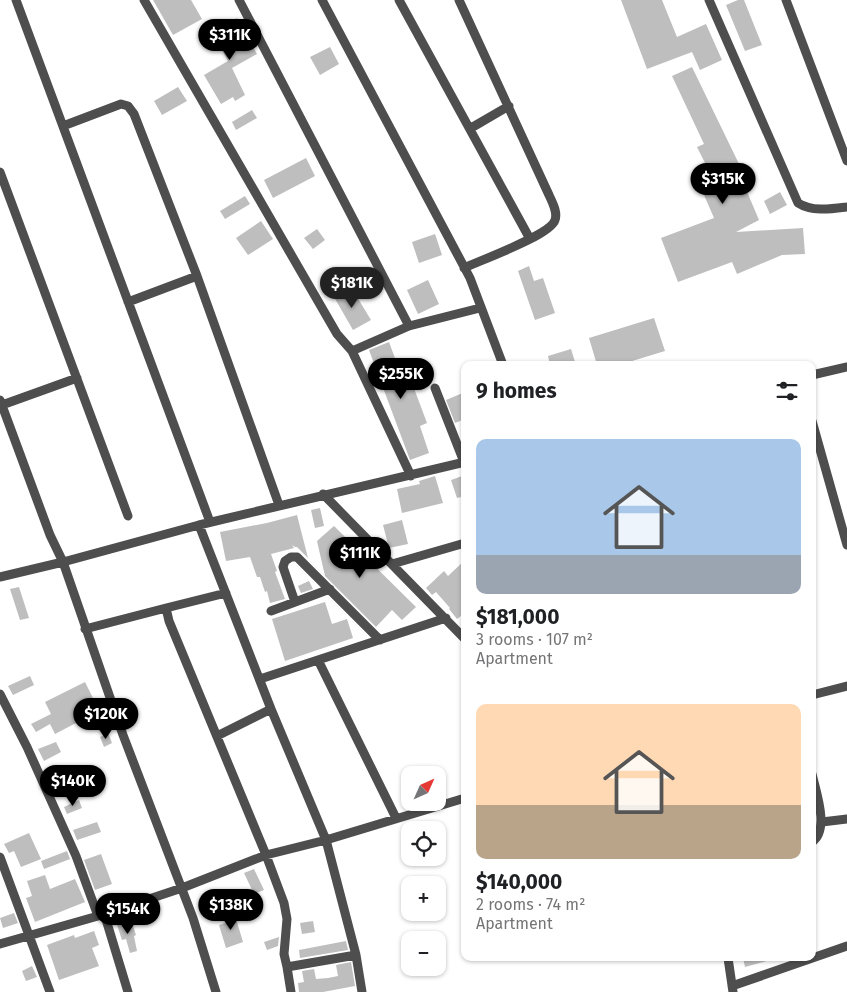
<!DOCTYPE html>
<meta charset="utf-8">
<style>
:root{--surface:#fff;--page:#f6f6f6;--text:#202124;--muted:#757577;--accent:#000}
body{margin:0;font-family:"Fira Sans",sans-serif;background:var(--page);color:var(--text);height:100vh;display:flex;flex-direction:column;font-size:19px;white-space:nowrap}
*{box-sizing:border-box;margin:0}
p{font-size:16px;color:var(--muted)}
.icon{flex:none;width:28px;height:28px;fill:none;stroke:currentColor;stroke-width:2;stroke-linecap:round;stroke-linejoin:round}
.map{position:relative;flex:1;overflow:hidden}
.details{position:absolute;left:461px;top:361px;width:355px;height:600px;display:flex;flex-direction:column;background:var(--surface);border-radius:10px;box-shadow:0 1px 4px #0004}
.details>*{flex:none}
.needle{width:32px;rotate:45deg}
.buttons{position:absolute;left:401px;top:766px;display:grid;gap:10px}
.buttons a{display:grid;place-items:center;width:45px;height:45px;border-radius:10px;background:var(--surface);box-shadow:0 1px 4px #0004;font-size:25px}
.price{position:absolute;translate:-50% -42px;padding:0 11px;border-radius:18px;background:var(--accent);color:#fff;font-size:16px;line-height:32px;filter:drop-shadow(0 1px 2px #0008)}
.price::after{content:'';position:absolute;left:50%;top:30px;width:15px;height:11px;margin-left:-8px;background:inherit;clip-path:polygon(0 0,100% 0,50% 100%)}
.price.active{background:#222;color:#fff}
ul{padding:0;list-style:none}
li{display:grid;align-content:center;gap:10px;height:265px;padding:0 15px}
li span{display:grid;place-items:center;height:155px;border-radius:10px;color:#555}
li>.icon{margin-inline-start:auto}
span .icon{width:90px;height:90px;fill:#fffc;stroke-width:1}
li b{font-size:21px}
h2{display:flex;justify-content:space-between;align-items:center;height:60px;padding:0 15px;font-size:21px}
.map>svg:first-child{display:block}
</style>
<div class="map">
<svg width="847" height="992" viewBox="0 0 847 992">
<rect width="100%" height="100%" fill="#fff"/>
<!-- building -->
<path fill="#bebebe" d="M153 0H191L202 19 173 35Z
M621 0H662L677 37 706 24 722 60 700 70 692 52 647 69Z
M738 0H744L762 45 745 51 726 5Z
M237 18 257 54 232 68 245 95 235 101 233 97 221 104 204 75 228 61 212 32Z
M330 47 339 64 320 75 310 57Z
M692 67 740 166 737 168 759 220 736 232 803 228 805 254 782 255 737 274 732 262 678 282 661 238 714 218 704 195 718 189 697 147 704 144 672 76Z
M178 87 187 101 162 115 154 101Z
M252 110 257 118 236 130 232 122Z
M306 158 315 176 273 198 264 180Z
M780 192 787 205 770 214 764 201Z
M245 196 250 204 225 219 220 211Z
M261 221 273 239 248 255 236 238Z
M317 229 325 240 313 249 304 238Z
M435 234 442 255 419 263 412 242Z
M529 266 534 281 543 278 555 313 535 320 518 271Z
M428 280 439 304 418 314 407 290Z
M351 287 371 320 353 330 334 297Z
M654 318 665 351 619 365H597L589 338Z
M389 342 399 369 406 367 427 423 420 426 429 453 410 460 369 350Z
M571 349 576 365H550L548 356Z
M465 392V419L455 423 446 400Z
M465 475V496L457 498 451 480Z
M435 476 443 503 402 513 397 489 420 484 419 481Z
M320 508 324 526 315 528 311 510Z
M297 515 308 558 297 547H295L292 545 294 548 271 554 277 571 275 572 285 599 270 603 267 591 265 592 260 577H257L250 557 226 561 220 532 267 523Z
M402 520 408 544 389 548 383 525Z
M334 526 416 607 402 620 392 610 376 627 325 576 317 541Z
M465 560V613L457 619 449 609 450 608 436 592 432 595 426 588 444 571 448 576Z
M309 581 313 589 301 593 298 586Z
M19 587 29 618 20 620 10 589Z
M325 602 332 624 347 619 353 638 285 661 272 619Z
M30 676 34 685 13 695 8 686Z
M85 682 93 698 90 700 97 712 55 734 50 724 36 732 31 724 51 714 45 702Z
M108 733 112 743 104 747 100 737Z
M56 742 61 752 44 761 38 749Z
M79 800 82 808 67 814 64 807Z
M97 822 101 832 77 840 73 830Z
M29 833 41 859 21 867 14 851 9 853 4 844Z
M67 851 70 859 44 869 41 861Z
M101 854 112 884 95 890 84 860Z
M254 869 264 890 254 894 244 873Z
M45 875 50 889 75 879 85 902 35 922 26 898 32 896 27 881Z
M234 912 243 942 226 948 219 925 228 922 226 914Z
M14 913 18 923 3 928 0 918Z
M131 920 136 935 134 936 137 951 130 953 126 939 122 940 117 925Z
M313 921 315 932 302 934 300 923Z
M94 931 99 945 92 948 99 966 59 980 47 945 74 935 75 938Z
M279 937 278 946 267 950 264 942Z
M346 941 348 950 300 958 299 950Z
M743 958H769L770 960 745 967Z
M351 962 355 986 323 992H299L298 983 304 982 302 971 314 969 316 979 328 978 338 976 336 965Z
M32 966 37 977 26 981 22 971Z"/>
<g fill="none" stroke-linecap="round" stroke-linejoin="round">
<!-- minor -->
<path stroke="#4e4e4e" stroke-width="9" d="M16 0 210 522
M144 0 337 334 352 351 411 476
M239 0 409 326
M322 0 470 278 503 365
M399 0 530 239
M459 0 549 195C552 202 558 212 555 220 551 235 481 260 464 268
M709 0 798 203C812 212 831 209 847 207
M786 0 847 161
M63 126 121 104 128 106 134 114 197 276 279 505
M471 128 509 106
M0 172 128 516
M128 302 197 276
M352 351 409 326 480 308
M812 375 847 367
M435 388 464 462
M0 400 50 535 63 562 123 735 193 918 216 992
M2 405 77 378
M812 421 847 545
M323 494 465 639
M199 525 271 709 326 840 356 955 362 992
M392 564 465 543
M0 577 63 562 199 525 465 462
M295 602 283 567 285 561 291 557H297L380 640
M166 608 226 593
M271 611 330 589
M85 629 166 608 169 621 266 855 284 903 287 919 284 954 287 967
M318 660 396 818
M260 679 446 618
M0 694 27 747 76 856 98 916
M812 695 847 686
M217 736 271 709
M812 774C816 792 830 830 812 842
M822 822 847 819
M0 857 50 992
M104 913 128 992
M0 944 98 916 182 888 266 855 326 840 465 798
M728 958 733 992
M732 986 847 946
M291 992 287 967 356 955"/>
</g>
</svg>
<div class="buttons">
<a><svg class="needle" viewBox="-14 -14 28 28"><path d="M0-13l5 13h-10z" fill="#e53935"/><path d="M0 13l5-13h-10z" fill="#757577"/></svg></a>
<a><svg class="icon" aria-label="locate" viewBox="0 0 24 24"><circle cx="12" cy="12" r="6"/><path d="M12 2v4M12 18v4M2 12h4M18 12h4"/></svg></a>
<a>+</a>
<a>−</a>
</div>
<b class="price" style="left:230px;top:61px">$311K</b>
<b class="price" style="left:723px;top:205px">$315K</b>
<b class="price active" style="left:352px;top:309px">$181K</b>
<b class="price" style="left:401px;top:400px">$255K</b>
<b class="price" style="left:360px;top:579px">$111K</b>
<b class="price" style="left:106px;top:740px">$120K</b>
<b class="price" style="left:73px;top:807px">$140K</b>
<b class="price" style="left:231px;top:931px">$138K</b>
<b class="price" style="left:128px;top:935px">$154K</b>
<section class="details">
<h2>9 homes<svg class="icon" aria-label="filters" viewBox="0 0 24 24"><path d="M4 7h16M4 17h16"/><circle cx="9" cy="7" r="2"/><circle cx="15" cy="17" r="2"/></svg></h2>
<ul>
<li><span style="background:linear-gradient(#a9c7e8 75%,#9aa5b1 0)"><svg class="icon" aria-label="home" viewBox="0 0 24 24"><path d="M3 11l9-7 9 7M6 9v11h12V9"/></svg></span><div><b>$181,000</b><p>3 rooms · 107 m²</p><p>Apartment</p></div></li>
<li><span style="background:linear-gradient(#ffd9b3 65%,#b9a48a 0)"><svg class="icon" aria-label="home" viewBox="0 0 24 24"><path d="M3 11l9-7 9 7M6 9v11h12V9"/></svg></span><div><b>$140,000</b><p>2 rooms · 74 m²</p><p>Apartment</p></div></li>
</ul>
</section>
</div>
